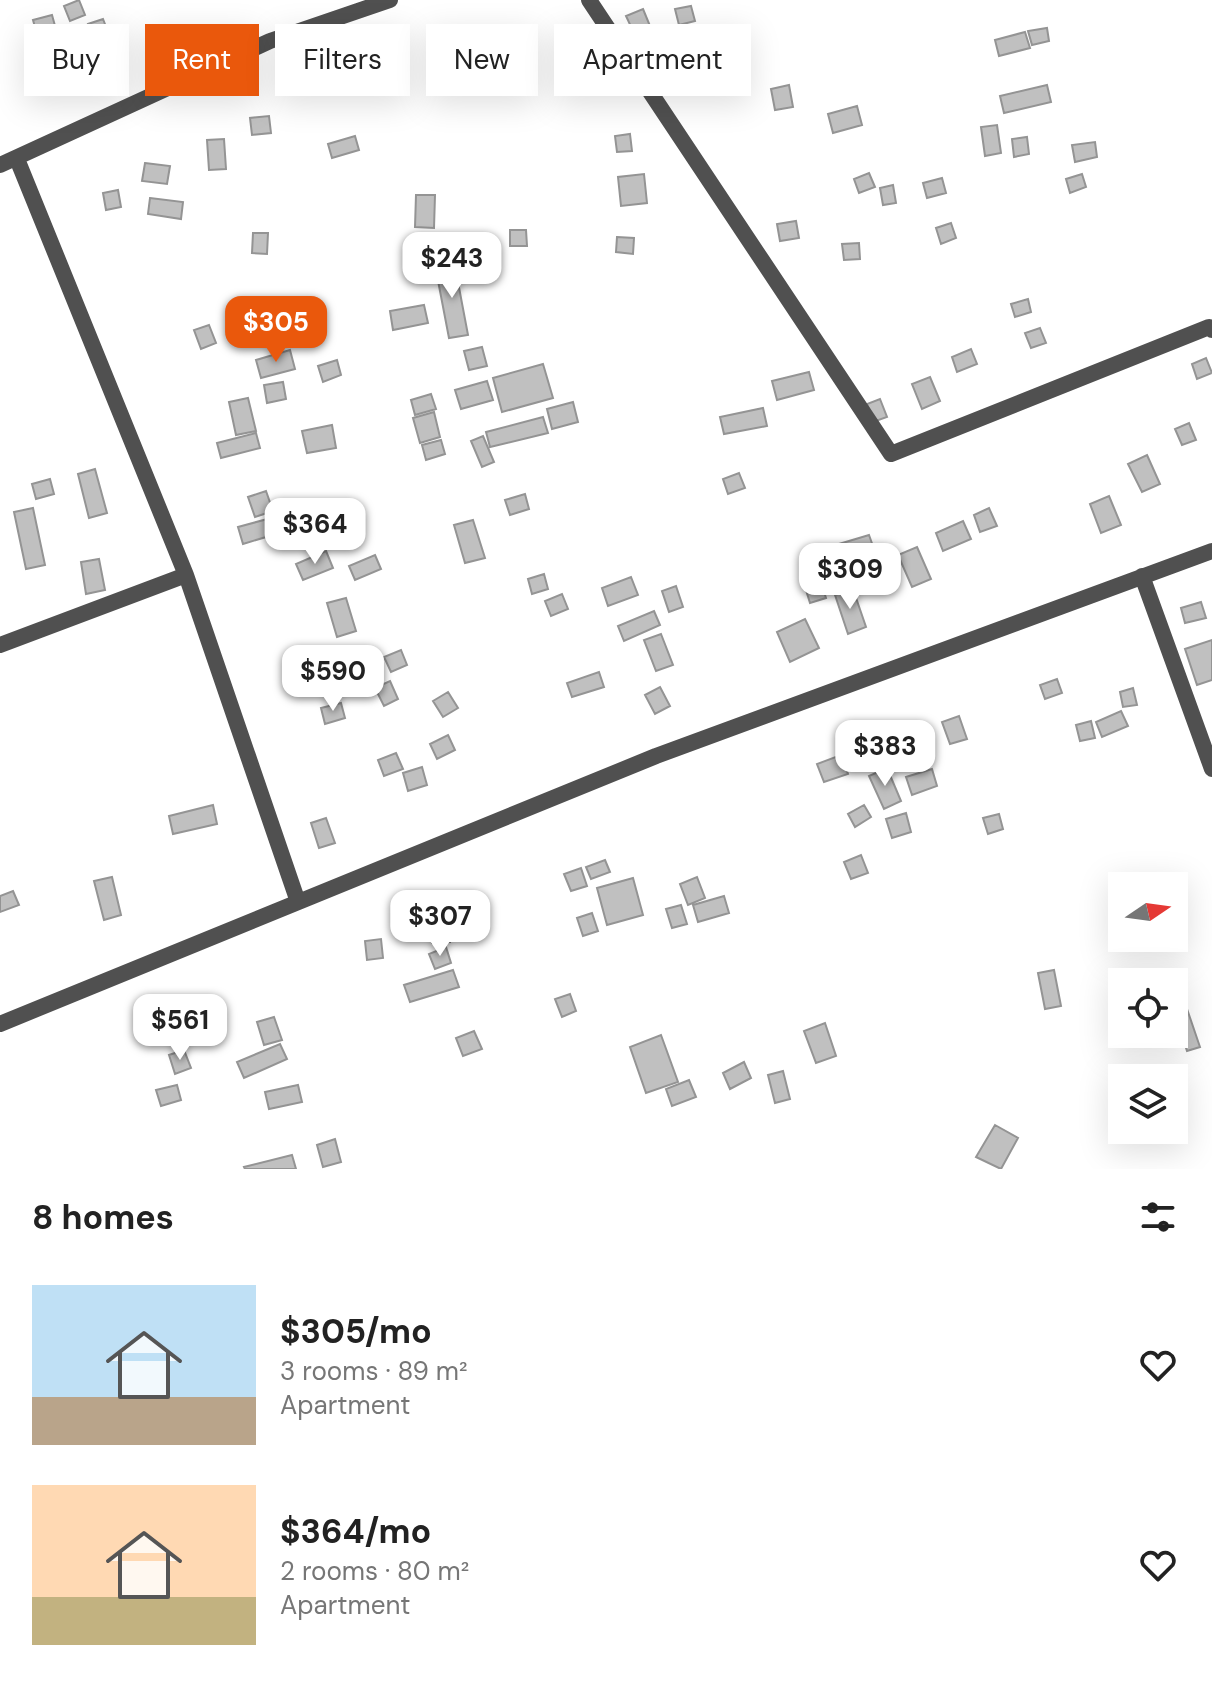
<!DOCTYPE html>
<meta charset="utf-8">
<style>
:root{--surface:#fff;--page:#f2f2f2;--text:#222;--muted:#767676;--accent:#ea580c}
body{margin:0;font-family:"DM Sans",sans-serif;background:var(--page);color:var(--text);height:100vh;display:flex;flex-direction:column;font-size:30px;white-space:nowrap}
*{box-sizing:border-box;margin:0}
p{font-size:26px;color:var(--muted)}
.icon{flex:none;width:44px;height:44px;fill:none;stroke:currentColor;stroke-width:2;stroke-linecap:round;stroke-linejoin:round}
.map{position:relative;height:1169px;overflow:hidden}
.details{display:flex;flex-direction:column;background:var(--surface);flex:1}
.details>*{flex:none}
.hud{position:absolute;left:24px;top:24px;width:800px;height:72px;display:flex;gap:16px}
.needle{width:52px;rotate:77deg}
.controls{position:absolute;left:1108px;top:872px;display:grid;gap:16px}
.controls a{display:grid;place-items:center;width:80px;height:80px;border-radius:0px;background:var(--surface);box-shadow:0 8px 32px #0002;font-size:40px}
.price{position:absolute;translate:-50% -68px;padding:0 18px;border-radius:16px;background:#fff;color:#222;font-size:26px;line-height:52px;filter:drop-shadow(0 2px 4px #0008)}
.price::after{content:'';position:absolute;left:50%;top:48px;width:24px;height:18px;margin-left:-12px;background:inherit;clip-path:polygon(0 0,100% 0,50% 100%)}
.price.selected{background:var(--accent);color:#fff}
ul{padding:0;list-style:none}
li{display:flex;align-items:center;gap:24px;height:200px;padding:0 32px}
li span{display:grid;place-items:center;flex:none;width:224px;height:160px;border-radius:0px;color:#555}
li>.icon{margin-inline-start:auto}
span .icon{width:96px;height:96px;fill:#fffc;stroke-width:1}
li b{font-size:34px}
h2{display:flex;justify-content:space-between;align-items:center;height:96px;padding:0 32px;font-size:34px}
.tag{padding:0 28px;border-radius:0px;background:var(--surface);box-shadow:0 8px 32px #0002;font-size:28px;line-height:72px}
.tag.selected{background:var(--accent);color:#fff}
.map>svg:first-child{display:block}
</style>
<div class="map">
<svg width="1212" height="1169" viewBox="0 0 1212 1169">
<rect width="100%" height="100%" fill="#fff"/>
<!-- building -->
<path fill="#c0c0c0" stroke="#949494" stroke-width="2" d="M79 0 85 15 70 21 64 6Z
M691 6 695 21 679 25 675 9Z
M643 9 650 26 634 33 626 16Z
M52 15 57 33 38 38 33 20Z
M103 19 110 37 94 43 88 24Z
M1047 28 1049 41 1032 45 1028 31Z
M1025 32 1030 48 999 56 995 40Z
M615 49 623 62 600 78 592 65Z
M498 67 500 86 483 88 481 69Z
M789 85 793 107 775 110 771 89Z
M1047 85 1051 102 1004 113 1000 96Z
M857 106 862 125 833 133 828 114Z
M269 116 271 133 252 135 250 118Z
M997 125 1001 153 985 156 981 127Z
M630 134 632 151 617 152 615 136Z
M355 136 359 150 332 158 328 144Z
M1027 137 1029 154 1014 157 1012 139Z
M224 139 226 169 209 170 207 140Z
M1095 142 1097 157 1075 162 1072 145Z
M145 163 170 166 167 184 142 181Z
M869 173 875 187 859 193 854 179Z
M644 174 647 203 621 206 618 177Z
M1082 174 1086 187 1070 193 1066 179Z
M942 178 946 193 927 198 923 183Z
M893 185 896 203 883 205 880 188Z
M118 190 121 207 106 210 103 193Z
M416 195H435L434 228 415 227Z
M150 198 183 202 181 219 148 214Z
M796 221 799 238 780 241 777 224Z
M951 223 956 238 941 244 936 228Z
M510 230H526L527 246H510Z
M253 233H268L267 254 252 253Z
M617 237 634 238 633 254 616 252Z
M859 243 860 259 844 260 842 244Z
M454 261 468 335 449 338 435 265Z
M1028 299 1031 312 1015 317 1011 304Z
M424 305 428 323 393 330 390 311Z
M245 317 252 337 234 343 228 323Z
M209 325 216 343 201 349 194 330Z
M1040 328 1046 343 1031 348 1025 333Z
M482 347 487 366 469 370 464 351Z
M971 349 977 364 957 372 952 357Z
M290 350 295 369 261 378 256 360Z
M1206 358 1212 373 1197 379 1192 364Z
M337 360 341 375 323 382 318 366Z
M543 364 553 398 502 412 493 378Z
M809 372 814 390 777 400 772 381Z
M930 377 940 401 922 409 912 384Z
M487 381 493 400 461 409 455 390Z
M283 382 286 399 267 403 264 385Z
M431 394 436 409 415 415 411 400Z
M248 398 256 431 236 435 229 402Z
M880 399 887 417 873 422 867 404Z
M573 402 578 422 552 429 547 409Z
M763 408 767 426 724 434 720 417Z
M434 412 440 437 420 443 413 418Z
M543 417 548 433 490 447 486 432Z
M1189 423 1196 440 1182 445 1175 429Z
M332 425 336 448 307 453 302 431Z
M256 433 260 448 221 458 217 443Z
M483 436 494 462 482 467 471 441Z
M441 440 445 454 426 460 422 445Z
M1147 455 1160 484 1142 492 1128 464Z
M95 469 107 513 89 518 78 474Z
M739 473 745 488 728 494 723 479Z
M50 479 54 494 36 499 32 484Z
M266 491 273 511 255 517 248 497Z
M525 494 529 509 510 515 505 500Z
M1109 496 1121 525 1101 533 1090 504Z
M33 508 45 565 26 569 14 512Z
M989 508 997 526 980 532 974 515Z
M271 518 276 534 243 544 238 527Z
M473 520 485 558 465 563 454 525Z
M963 521 971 539 943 551 936 533Z
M869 535 874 549 843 559 839 544Z
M917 547 931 579 912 587 898 555Z
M326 551 333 568 303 580 296 564Z
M375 555 381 569 355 580 349 566Z
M99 559 105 590 86 594 81 562Z
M544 574 548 589 532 594 528 579Z
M631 577 638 595 608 606 602 588Z
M821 582 826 598 810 603 805 587Z
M676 586 683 607 669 612 662 591Z
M853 589 866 627 848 634 835 595Z
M562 594 568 609 551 616 545 601Z
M346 598 356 631 337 637 327 603Z
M1201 602 1206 618 1185 623 1181 608Z
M654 611 660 625 624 641 618 626Z
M805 619 819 648 790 662 777 632Z
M661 634 673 665 656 671 644 640Z
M1212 640V680L1197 685 1185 649Z
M401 650 407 665 391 672 384 657Z
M599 672 604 687 572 697 567 683Z
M1057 679 1062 693 1045 699 1040 685Z
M390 681 398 699 384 706 375 688Z
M660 687 670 706 655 714 645 695Z
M1133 688 1137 705 1123 707 1120 692Z
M448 692 458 708 443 717 433 701Z
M341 703 345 718 325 724 321 708Z
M1121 711 1128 726 1102 737 1096 722Z
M959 716 967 739 950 744 942 722Z
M1091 721 1095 738 1080 741 1076 725Z
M448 735 455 750 437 759 430 744Z
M396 753 403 769 384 776 378 760Z
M841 755 848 774 824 782 817 764Z
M422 767 427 785 408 791 403 773Z
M887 768 901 801 884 809 869 776Z
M932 769 937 786 912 795 906 777Z
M213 805 217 824 173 834 169 816Z
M864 805 871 817 855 827 848 814Z
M906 813 911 832 892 838 886 819Z
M999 814 1003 829 988 834 983 818Z
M326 818 335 843 319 848 311 823Z
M861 855 868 873 851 879 844 862Z
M605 860 610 872 591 879 586 867Z
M581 868 587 886 571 891 564 874Z
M112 877 121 915 104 920 94 881Z
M697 877 705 898 688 905 680 884Z
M633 878 643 915 607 925 597 888Z
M13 891 19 905 0 912V896Z
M724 896 729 913 698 922 693 905Z
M681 905 687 924 672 928 666 909Z
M592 913 598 931 583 936 577 918Z
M431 924H449L450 942 432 943Z
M381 939 383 958 367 960 365 941Z
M446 947 451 963 435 969 429 954Z
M453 970 459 987 410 1002 404 985Z
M1054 970 1061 1006 1045 1009 1038 973Z
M570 994 576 1011 562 1017 555 999Z
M1186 1006 1200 1047 1187 1051 1174 1010Z
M274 1017 282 1040 264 1045 257 1022Z
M825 1023 836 1056 816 1063 804 1031Z
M474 1031 482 1049 463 1056 456 1038Z
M661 1035 678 1082 646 1093 630 1047Z
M280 1044 287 1059 244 1078 237 1062Z
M184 1050 191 1068 175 1074 169 1055Z
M744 1062 751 1078 730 1089 723 1073Z
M783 1071 790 1099 775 1103 768 1075Z
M689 1080 696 1097 672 1106 666 1089Z
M177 1085 181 1100 161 1106 156 1090Z
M298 1085 302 1102 269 1109 265 1092Z
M995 1125 1018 1138 1001 1169 976 1157Z
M335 1139 341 1162 323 1167 317 1145Z
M292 1155 296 1169H245L244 1167Z"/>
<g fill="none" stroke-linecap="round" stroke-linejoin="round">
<!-- street -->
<path stroke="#505050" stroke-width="16" d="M589 0 891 454 1209 327 1212 330
M17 159 186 575 298 902
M0 165 270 41 390 0
M1142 576 1212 769
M0 645 186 575
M0 1024 656 756 1212 551"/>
</g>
</svg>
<div class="controls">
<a><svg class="needle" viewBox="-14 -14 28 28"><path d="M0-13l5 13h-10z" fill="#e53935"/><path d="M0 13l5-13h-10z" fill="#767676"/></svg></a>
<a><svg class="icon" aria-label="locate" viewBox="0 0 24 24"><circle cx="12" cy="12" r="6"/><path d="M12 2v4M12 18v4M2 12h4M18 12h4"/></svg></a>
<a><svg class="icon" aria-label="layers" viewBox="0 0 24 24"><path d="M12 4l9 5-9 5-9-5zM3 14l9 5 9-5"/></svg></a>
</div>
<b class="price" style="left:452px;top:300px">$243</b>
<b class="price selected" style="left:276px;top:364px">$305</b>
<b class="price" style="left:315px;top:566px">$364</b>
<b class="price" style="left:850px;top:611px">$309</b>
<b class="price" style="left:333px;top:713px">$590</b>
<b class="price" style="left:885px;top:788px">$383</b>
<b class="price" style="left:440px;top:958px">$307</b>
<b class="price" style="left:180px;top:1062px">$561</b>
<div class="hud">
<a class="tag">Buy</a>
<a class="tag selected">Rent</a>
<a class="tag">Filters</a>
<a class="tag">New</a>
<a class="tag">Apartment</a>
</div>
</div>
<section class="details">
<h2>8 homes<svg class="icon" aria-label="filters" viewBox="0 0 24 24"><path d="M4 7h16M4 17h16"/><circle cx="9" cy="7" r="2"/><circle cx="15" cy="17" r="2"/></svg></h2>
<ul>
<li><span style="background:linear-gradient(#bfe0f5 70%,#b9a48a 0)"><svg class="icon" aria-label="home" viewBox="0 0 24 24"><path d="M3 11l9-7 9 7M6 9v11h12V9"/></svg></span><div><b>$305/mo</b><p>3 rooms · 89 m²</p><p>Apartment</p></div><svg class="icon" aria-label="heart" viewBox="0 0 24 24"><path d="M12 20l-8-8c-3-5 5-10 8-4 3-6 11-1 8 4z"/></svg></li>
<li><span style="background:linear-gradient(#ffd9b3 70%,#c2b280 0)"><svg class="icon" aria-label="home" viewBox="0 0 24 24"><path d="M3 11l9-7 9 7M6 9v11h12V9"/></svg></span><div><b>$364/mo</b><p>2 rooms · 80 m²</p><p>Apartment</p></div><svg class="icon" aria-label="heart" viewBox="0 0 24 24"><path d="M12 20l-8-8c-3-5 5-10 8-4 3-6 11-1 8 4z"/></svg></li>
</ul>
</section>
